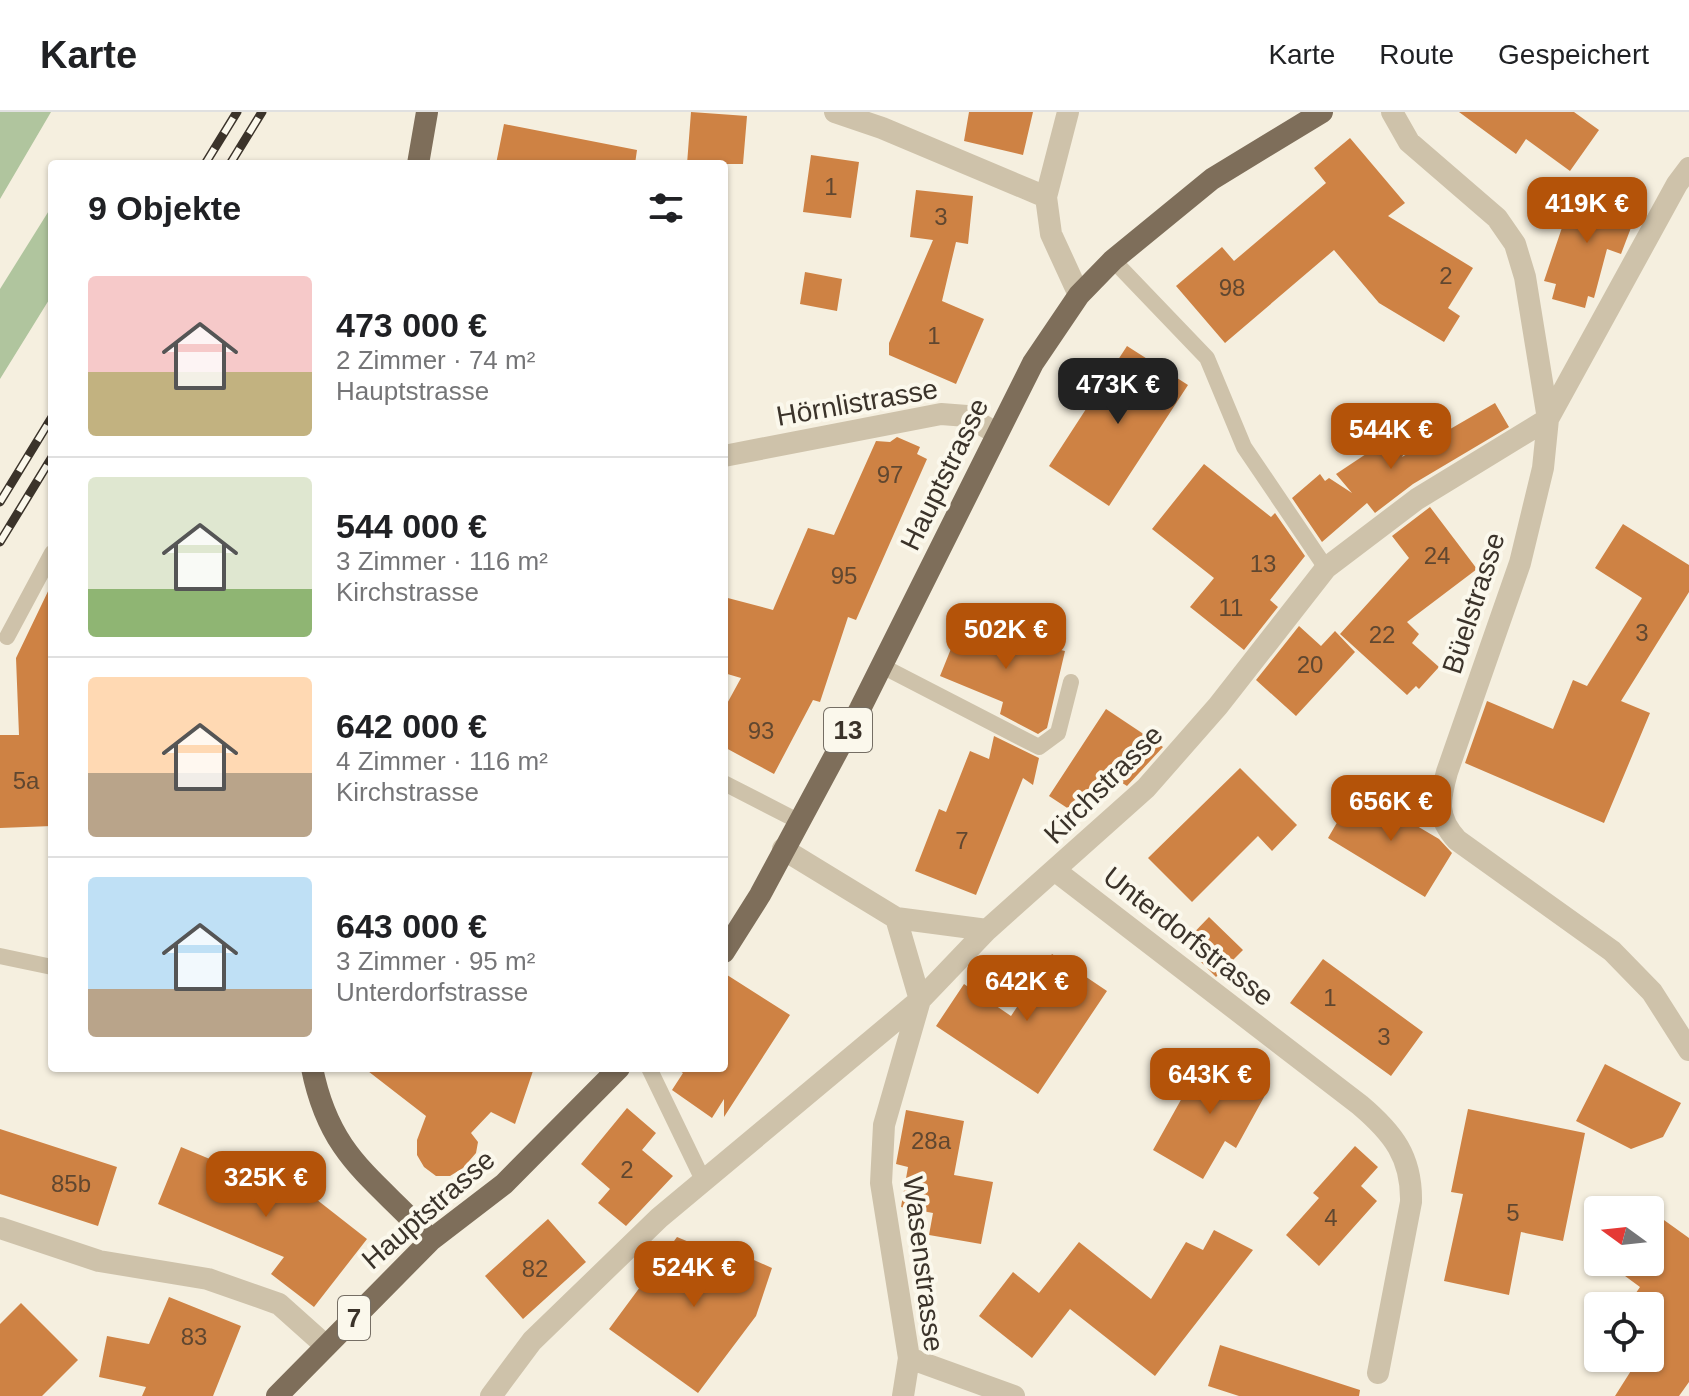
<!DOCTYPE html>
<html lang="de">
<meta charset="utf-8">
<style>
:root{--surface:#fff;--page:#f2f2f2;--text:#202124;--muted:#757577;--line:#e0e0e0;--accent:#b45309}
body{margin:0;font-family:Helvetica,sans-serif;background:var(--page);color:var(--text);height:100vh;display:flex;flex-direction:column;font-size:30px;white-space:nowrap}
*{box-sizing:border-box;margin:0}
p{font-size:26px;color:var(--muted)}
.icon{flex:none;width:44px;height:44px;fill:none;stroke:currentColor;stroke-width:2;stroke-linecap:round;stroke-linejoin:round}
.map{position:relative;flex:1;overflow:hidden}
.details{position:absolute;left:48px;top:48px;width:680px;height:912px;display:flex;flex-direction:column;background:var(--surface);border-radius:8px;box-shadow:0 2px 6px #0004}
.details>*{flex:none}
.needle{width:52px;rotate:285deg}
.controls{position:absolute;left:1584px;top:1084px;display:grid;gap:16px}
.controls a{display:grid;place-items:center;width:80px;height:80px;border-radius:8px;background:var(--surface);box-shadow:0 2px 6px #0004;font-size:40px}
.price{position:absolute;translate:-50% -68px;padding:0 18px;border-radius:16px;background:var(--accent);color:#fff;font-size:26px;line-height:52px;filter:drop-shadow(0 2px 4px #0008)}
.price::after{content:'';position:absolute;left:50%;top:48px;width:24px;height:18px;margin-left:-12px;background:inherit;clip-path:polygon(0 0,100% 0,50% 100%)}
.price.selected{background:#222;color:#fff}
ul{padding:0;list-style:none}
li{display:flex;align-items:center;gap:24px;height:200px;padding:0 40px}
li+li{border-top:2px solid var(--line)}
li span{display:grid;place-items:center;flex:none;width:224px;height:160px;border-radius:8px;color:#555}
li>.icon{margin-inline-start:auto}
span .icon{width:96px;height:96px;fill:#fffc;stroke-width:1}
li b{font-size:34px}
h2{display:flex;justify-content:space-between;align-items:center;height:96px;padding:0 40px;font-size:34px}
header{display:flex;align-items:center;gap:48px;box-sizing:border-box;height:112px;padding:0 40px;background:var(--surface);border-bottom:2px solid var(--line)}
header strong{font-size:38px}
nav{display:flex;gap:44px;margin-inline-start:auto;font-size:28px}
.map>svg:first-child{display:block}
</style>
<header>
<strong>Karte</strong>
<nav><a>Karte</a><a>Route</a><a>Gespeichert</a></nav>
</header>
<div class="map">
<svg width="1689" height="1284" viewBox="0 0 1689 1284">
<rect width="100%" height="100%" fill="#f5efdf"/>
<!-- green -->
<path fill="#b0c59e" d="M0 0H51L0 87Z
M50 97 52 183 0 267V177Z"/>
<!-- building -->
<path fill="#ce8244" d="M691 0 747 4 743 52H687Z
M969 0H1033L1023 43 964 29Z
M1459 0H1574L1599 18 1570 59 1526 27 1516 42Z
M504 12 637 38 635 52H496Z
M1350 26 1405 91 1388 104 1473 156 1448 196 1460 204 1444 230 1379 191 1334 138 1225 231 1176 174 1222 135 1234 149 1326 71 1314 56Z
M811 43 859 50 851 106 803 100Z
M1577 71 1637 100 1621 142 1607 137 1594 186 1588 184 1585 196 1552 187 1556 172 1544 169Z
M916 78 973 84 968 132 956 130 942 189 984 207 956 272 889 243V231L933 128 910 125Z
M805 160 842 167 837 199 800 192Z
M1127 234 1188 273 1109 394 1049 354Z
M1495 291 1509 315 1413 372 1375 401 1367 391 1322 430 1292 386 1320 362 1325 369 1329 366 1352 381 1336 362 1429 300 1402 345Z
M897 325 920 335 917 342 927 347 856 508 848 505 820 590 813 588 774 662 724 635V597L741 566 724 561V485L773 498 808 416 834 423 876 329 890 330Z
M1204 352 1271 405 1275 401 1305 444 1270 488 1278 495 1244 538 1190 495 1214 466 1152 417Z
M1430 395 1477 457 1407 510 1419 522 1412 531 1439 555 1419 577 1416 574 1407 583 1340 522 1409 446 1392 424Z
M1623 412 1689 453V480L1621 589 1650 601 1604 711 1465 651 1487 589 1553 617 1573 568 1587 574 1642 486 1595 456Z
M52 471V714L0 716V623H19L16 546Z
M967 497 996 509 990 521 1065 539 1047 616 1038 622 1000 602 1003 590 940 564Z
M1299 514 1321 534 1335 519 1355 540 1296 604 1256 568Z
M1106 597 1163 635 1127 674 1113 665 1084 707 1049 684Z
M994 624 1039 646 1033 673 1023 666 976 783 915 759 939 697 946 700 970 639 989 647Z
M1240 656 1297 713 1272 739 1258 724 1192 790 1148 746Z
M1356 678 1439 727 1452 741 1425 785 1328 726Z
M1209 805 1243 838 1216 865 1183 832Z
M1052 842 1107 879 1038 982 936 914 964 872 1011 904Z
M1323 847 1423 920 1391 964 1290 891Z
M724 861 790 903 724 1005V987L712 1006 672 978 683 961 675 956H724Z
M1207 941 1269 976 1236 1036 1225 1029 1203 1067 1153 1038Z
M1605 952 1681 991 1663 1025 1631 1037 1576 1009Z
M364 956H534L515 1012 491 1000 471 1021 478 1030 476 1041 463 1056 450 1064H436L424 1055 417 1043V1028L426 1004Z
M627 996 656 1021 642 1038 673 1064 626 1114 598 1091 610 1077 581 1052Z
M1468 997 1585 1021 1563 1129 1521 1120 1509 1183 1444 1169 1463 1082 1451 1080Z
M906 998 964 1009 954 1063 993 1070 981 1132 929 1123 933 1101 901 1095 908 1055 896 1052Z
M0 1017 117 1055 98 1114 0 1082Z
M1355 1034 1378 1055 1361 1074 1377 1089 1319 1154 1286 1123 1319 1086 1313 1081Z
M181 1035 253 1065 258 1051 284 1062 367 1127 314 1195 271 1162 284 1145 158 1092Z
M1650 1098 1689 1126V1270L1679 1284H1615L1634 1254 1623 1246H1650V1194H1627L1640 1175 1606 1150H1650Z
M548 1107 586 1150 523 1207 485 1164Z
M1214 1118 1253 1138 1155 1264 1070 1197 1032 1246 979 1204 1013 1160 1039 1181 1079 1130 1151 1187 1186 1130 1203 1138Z
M677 1125 713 1140 718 1132 772 1156 756 1204 698 1281 609 1217Z
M169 1185 241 1214 213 1284H142L146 1275 99 1265 107 1224 149 1232Z
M21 1191 78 1248 42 1284H0V1212Z
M1220 1233 1360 1278 1359 1284H1239L1208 1274Z"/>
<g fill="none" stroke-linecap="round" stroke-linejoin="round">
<!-- service -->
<path stroke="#cec2aa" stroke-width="16" d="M1113 148 1207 246 1244 335 1326 456
M7 525 52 441
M882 554 1039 635 1058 621 1071 570
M724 671 798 709
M0 844 52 855
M649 956 703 1068"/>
<!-- minor -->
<path stroke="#cec2aa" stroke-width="22" d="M835 0 882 16 1046 85
M1068 0 1046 85 1051 122 1079 183
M1392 0 1409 30 1497 106 1515 132 1525 165 1548 307 1543 356 1520 451 1447 660C1439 689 1436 705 1457 728L1612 839 1652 880 1689 938
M724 344 941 302 967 304 996 321
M783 737 896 806 987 818
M1057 760 1360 993C1393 1021 1412 1045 1411 1090L1378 1261
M896 806 920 888 884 1013 881 1071 909 1246 903 1284
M0 1116 99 1149 208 1167 279 1192 326 1234
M909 1246 1014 1284
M491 1284 532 1229 659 1106 920 888 987 818 1146 676 1218 594 1326 456 1417 387 1548 307 1677 72 1689 56"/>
<!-- primary -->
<path stroke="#7e6e5a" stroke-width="22" d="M418 52 427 0
M724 840 760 783 860 597 1033 251 1079 183 1113 148 1212 67 1322 0
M312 956C330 1046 374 1065 431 1128
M277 1284 431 1128 504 1072 619 956"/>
<defs>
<path id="rail" d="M205 52 237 0
M230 52 262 0
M0 390 52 305
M0 430 52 345"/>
</defs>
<!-- rail casing -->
<use href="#rail" stroke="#3b332a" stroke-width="9"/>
<!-- rail -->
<use href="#rail" stroke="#fbf8ec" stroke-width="6" stroke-dasharray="18" stroke-linecap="butt"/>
</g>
<g text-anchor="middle" stroke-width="8" stroke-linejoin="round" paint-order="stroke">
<!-- number labels -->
<g font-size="24" fill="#604730">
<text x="831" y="83">1</text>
<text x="941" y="113">3</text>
<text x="1446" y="172">2</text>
<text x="1232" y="184">98</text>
<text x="934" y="232">1</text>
<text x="890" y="371">97</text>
<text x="1437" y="452">24</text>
<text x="1263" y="460">13</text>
<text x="844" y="472">95</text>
<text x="1231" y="504">11</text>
<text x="1642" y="529">3</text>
<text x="1382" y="531">22</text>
<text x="1310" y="561">20</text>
<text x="761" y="627">93</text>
<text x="26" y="677">5a</text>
<text x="962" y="737">7</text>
<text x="1330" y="894">1</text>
<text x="1384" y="933">3</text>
<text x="931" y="1037">28a</text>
<text x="627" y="1066">2</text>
<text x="71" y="1080">85b</text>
<text x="1513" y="1109">5</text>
<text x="1331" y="1114">4</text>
<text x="535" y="1165">82</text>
<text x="194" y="1233">83</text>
</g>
<!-- shield labels -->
<g fill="#fbf8ec" stroke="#756e64" stroke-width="2">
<rect x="824" y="596" width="48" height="44" rx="6"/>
<rect x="338" y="1184" width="32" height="44" rx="6"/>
</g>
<g font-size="26" font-weight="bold" fill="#3b332a">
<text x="848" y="627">13</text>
<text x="354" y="1215">7</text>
</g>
<!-- street labels -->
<g font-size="28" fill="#3b332a" stroke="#fbf8ec">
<text transform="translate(857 290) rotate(-10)" y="10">Hörnlistrasse</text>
<text transform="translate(944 362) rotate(-64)" y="10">Hauptstrasse</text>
<text transform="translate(1473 491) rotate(-72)" y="10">Büelstrasse</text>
<text transform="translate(1103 672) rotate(-45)" y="10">Kirchstrasse</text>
<text transform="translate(1189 824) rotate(38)" y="10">Unterdorfstrasse</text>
<text transform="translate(428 1097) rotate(-41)" y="10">Hauptstrasse</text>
<text transform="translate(924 1152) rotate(83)" y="10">Wasenstrasse</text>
</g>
</g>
</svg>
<div class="controls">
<a><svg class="needle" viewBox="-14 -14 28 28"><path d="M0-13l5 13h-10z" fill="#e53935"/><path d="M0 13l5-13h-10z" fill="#757577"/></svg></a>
<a><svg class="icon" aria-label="locate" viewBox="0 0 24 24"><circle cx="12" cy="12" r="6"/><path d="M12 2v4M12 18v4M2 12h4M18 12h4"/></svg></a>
</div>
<b class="price" style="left:1587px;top:133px">419K €</b>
<b class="price selected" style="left:1118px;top:314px">473K €</b>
<b class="price" style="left:1391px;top:359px">544K €</b>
<b class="price" style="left:1006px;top:559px">502K €</b>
<b class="price" style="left:1391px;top:731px">656K €</b>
<b class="price" style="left:1027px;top:911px">642K €</b>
<b class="price" style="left:1210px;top:1004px">643K €</b>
<b class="price" style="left:266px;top:1107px">325K €</b>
<b class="price" style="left:694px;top:1197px">524K €</b>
<section class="details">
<h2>9 Objekte<svg class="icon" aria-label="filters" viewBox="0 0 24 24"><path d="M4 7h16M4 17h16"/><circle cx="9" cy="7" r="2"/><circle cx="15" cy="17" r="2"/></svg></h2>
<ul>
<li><span style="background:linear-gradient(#f6c9c9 60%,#c2b280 0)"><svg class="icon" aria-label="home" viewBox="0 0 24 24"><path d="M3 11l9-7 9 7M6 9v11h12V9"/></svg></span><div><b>473 000 €</b><p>2 Zimmer · 74 m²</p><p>Hauptstrasse</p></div></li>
<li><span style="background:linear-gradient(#dfe7d0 70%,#8fb573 0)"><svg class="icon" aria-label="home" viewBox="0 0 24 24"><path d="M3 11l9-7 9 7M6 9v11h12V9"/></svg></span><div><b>544 000 €</b><p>3 Zimmer · 116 m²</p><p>Kirchstrasse</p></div></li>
<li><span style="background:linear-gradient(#ffd9b3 60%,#b9a48a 0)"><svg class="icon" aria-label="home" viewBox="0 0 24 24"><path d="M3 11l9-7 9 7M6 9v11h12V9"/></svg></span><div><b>642 000 €</b><p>4 Zimmer · 116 m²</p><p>Kirchstrasse</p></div></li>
<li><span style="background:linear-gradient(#bfe0f5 70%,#b9a48a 0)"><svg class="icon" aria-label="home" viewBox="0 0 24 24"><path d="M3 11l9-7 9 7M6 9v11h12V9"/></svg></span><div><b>643 000 €</b><p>3 Zimmer · 95 m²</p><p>Unterdorfstrasse</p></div></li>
</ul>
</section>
</div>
